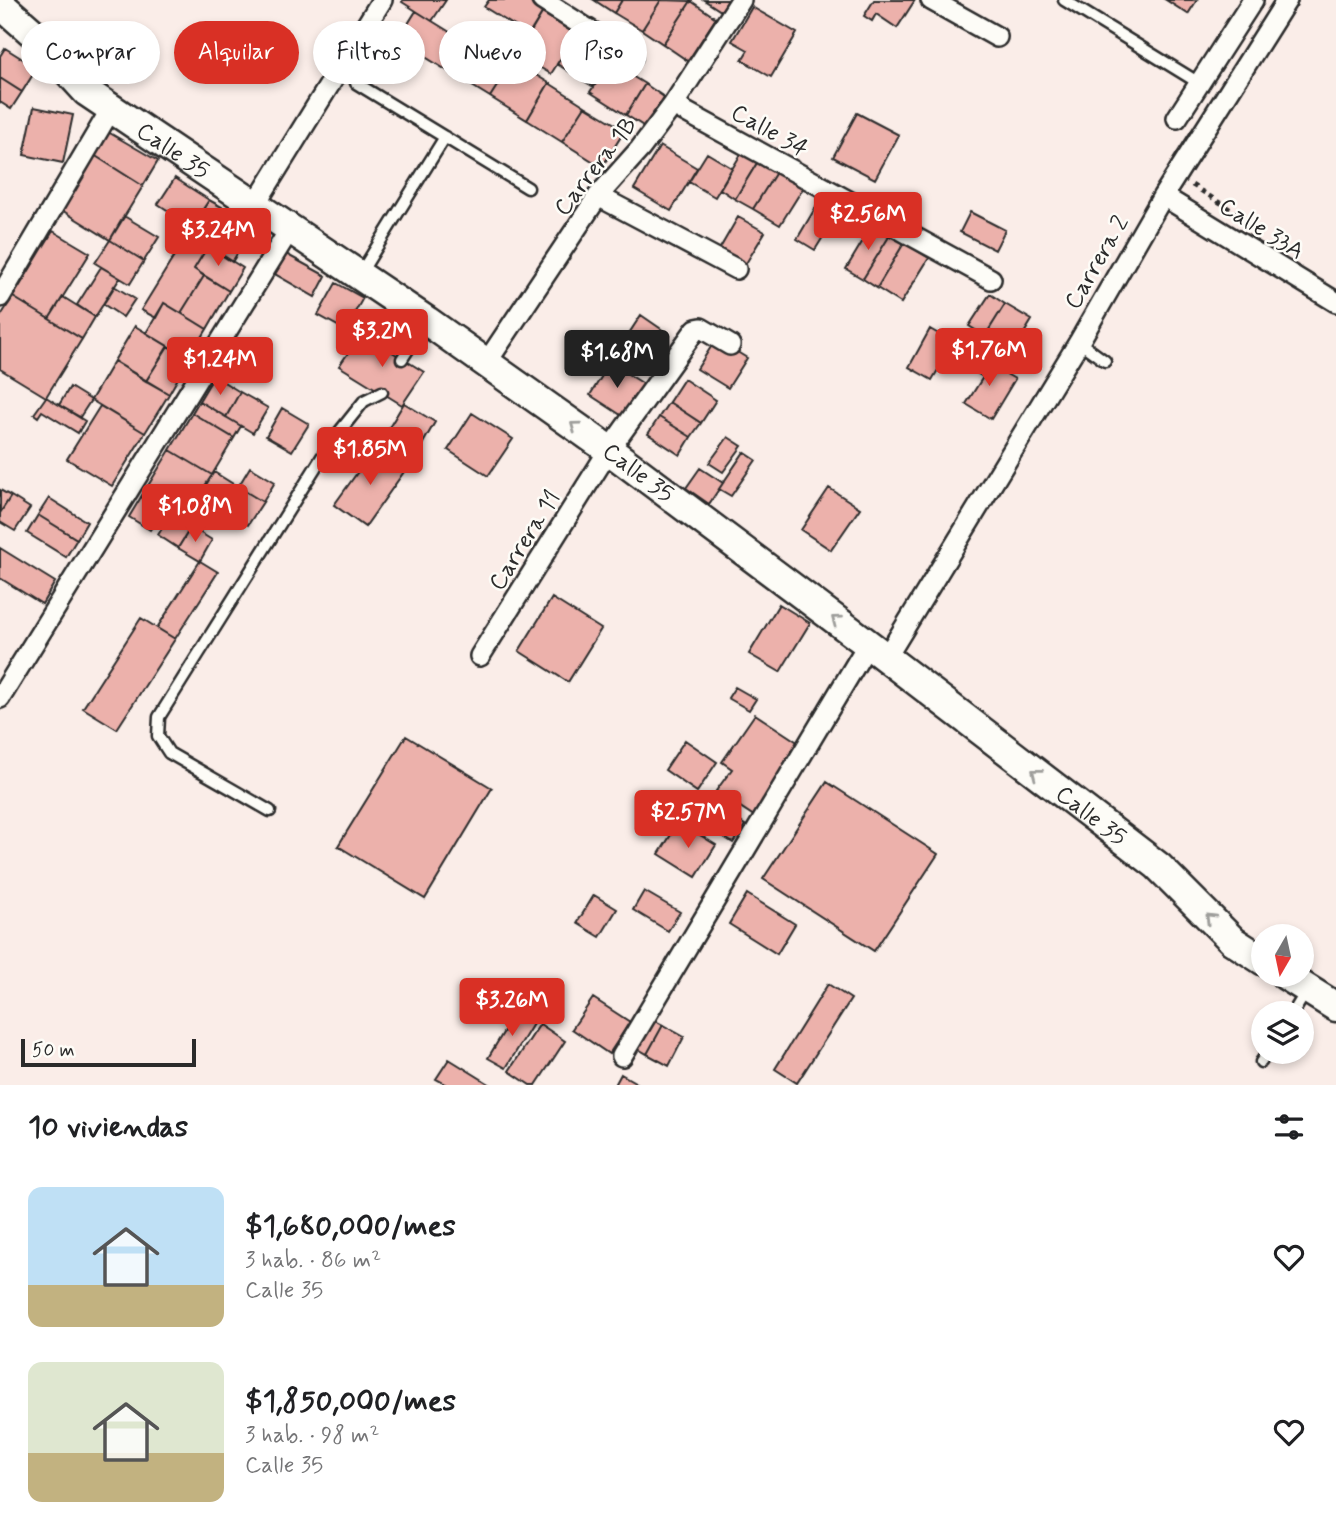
<!DOCTYPE html>
<html lang="es">
<meta charset="utf-8">
<style>
:root{--surface:#fff;--page:#f2f2f2;--text:#202124;--muted:#757577;--accent:#d93025}
body{margin:0;font-family:Mynerve,sans-serif;background:var(--page);color:var(--text);height:100vh;display:flex;flex-direction:column;font-size:26px;white-space:nowrap}
*{box-sizing:border-box;margin:0}
p{font-size:23px;color:var(--muted)}
.icon{flex:none;width:38px;height:38px;fill:none;stroke:currentColor;stroke-width:2;stroke-linecap:round;stroke-linejoin:round}
.map{position:relative;height:1085px;overflow:hidden}
.drawer{display:flex;flex-direction:column;background:var(--surface);flex:1}
.drawer>*{flex:none}
.top-card{position:absolute;left:21px;top:21px;width:700px;height:63px;display:flex;gap:14px}
.needle{width:46px;rotate:189deg}
.tools{position:absolute;left:1251px;top:924px;display:grid;gap:14px}
.tools a{display:grid;place-items:center;width:63px;height:63px;border-radius:50%;background:var(--surface);box-shadow:0 4px 10px #0003;font-size:35px}
.scale{position:absolute;left:21px;bottom:18px;width:175px;box-sizing:border-box;padding-left:7px;border:4px solid #2b2b2b;border-top:0;font-size:19px;line-height:24px;white-space:nowrap;color:#2b2b2b;-webkit-text-stroke:5px #fdfcf7;paint-order:stroke}
.price{position:absolute;translate:-50% -60px;padding:0 16px;border-radius:7px;background:var(--accent);color:#fff;font-size:23px;line-height:46px;filter:drop-shadow(0 2px 4px #0008)}
.price::after{content:'';position:absolute;left:50%;top:42px;width:21px;height:16px;margin-left:-10px;background:inherit;clip-path:polygon(0 0,100% 0,50% 100%)}
.price.on{background:#222;color:#fff}
ul{padding:0;list-style:none}
li{display:flex;align-items:center;gap:21px;height:175px;padding:0 28px}
li span{display:grid;place-items:center;flex:none;width:196px;height:140px;border-radius:14px;color:#555}
li>.icon{margin-inline-start:auto}
span .icon{width:84px;height:84px;fill:#fffc;stroke-width:1}
li b{font-size:30px}
h2{display:flex;justify-content:space-between;align-items:center;height:84px;padding:0 28px;font-size:30px}
.pill{padding:0 24px;border-radius:32px;background:var(--surface);box-shadow:0 4px 10px #0003;font-size:24px;line-height:63px}
.pill.on{background:var(--accent);color:#fff}
.map>svg:first-child{display:block}
</style>
<div class="map">
<svg width="1336" height="1085" viewBox="0 0 1336 1085">
<rect width="100%" height="100%" fill="#faede8"/>
<filter id="ink" filterUnits="userSpaceOnUse"><feTurbulence type="fractalNoise" baseFrequency=".0143" numOctaves="2"/><feDisplacementMap in="SourceGraphic" scale="14" xChannelSelector="R" yChannelSelector="G"/><feConvolveMatrix kernelMatrix="1 2 1 2 8 2 1 2 1" color-interpolation-filters="sRGB"/></filter>
<g filter="url(#ink)">
<!-- building -->
<path fill="#ecb1ab" stroke="#2b2b2b" stroke-width="2" d="M403 0H446L432 21 402 2Z
M489 0H528L544 10 529 35 484 7Z
M594 0H622L614 13Z
M622 0H661L642 30 614 13Z
M661 0 691 1 663 44 642 30Z
M704 0H728L721 11Z
M874 0H915L897 28 876 14 872 21 864 16Z
M1166 0H1197L1188 14Z
M691 1 716 18 688 61 663 44Z
M752 7 797 33 771 77 742 60 748 50 732 41Z
M544 10 578 31 551 74 517 54Z
M416 11 482 52 464 81 398 40Z
M578 31 614 54 594 87 557 64Z
M487 45 513 61 490 97 464 81Z
M5 48 37 68 22 92 0 78V56Z
M513 61 549 83 527 120 490 97Z
M609 62 645 84 626 115 590 92Z
M0 78 22 92 11 109 0 102Z
M549 83 585 106 562 142 527 120Z
M645 84 664 97 645 127 626 115Z
M585 106 625 130 602 167 562 142Z
M34 107 73 115 63 163 24 155Z
M857 113 899 135 875 179 833 157Z
M108 132 158 161 143 186 94 155Z
M660 146 697 168 671 211 634 189Z
M744 149 760 158 735 199 720 189Z
M707 153 732 168 715 197 689 182Z
M94 155 143 186 110 240 60 209Z
M760 158 778 169 753 209 735 199Z
M778 169 805 185 780 225 753 209Z
M175 178 209 200 192 226 158 204Z
M209 200 229 211 208 246 188 234Z
M820 200 839 211 815 250 797 239Z
M229 211 253 228 232 262 208 246Z
M970 212 1005 230 995 250 960 232Z
M124 216 159 237 144 261 110 240Z
M738 217 765 232 745 265 719 250Z
M873 224 890 235 863 279 846 269Z
M53 231 90 253 49 319 13 297Z
M188 234 208 246 194 269 204 276 181 313 164 303 156 318 141 310Z
M890 235 904 243 877 288 863 279Z
M110 240 144 261 130 284 95 263Z
M904 243 929 258 901 303 877 288Z
M208 246 243 268 229 291 194 269Z
M286 254 326 276 315 297 275 274Z
M101 267 120 278 95 317 77 305Z
M204 276 229 291 207 329 181 313Z
M336 283 363 298 345 330 318 315Z
M114 286 135 299 123 317 103 304Z
M990 294 1005 304 985 336 969 326Z
M13 297 82 339 46 397 0 369V317Z
M63 297 95 317 82 339 49 319Z
M164 303 207 329 189 359 146 333Z
M1005 304 1032 320 1012 353 985 336Z
M641 315 670 335 654 360 624 341Z
M135 326 168 346 146 381 114 361Z
M930 329 954 343 932 380 909 367Z
M362 333 424 372 402 405 339 366Z
M716 339 747 358 728 388 697 369Z
M954 343 975 356 968 368 946 356Z
M168 346 189 359 169 394 146 381Z
M975 356 1015 379 991 419 966 404 983 377 968 368Z
M114 361 169 394 145 433 91 400Z
M610 363 644 384 624 417 590 395Z
M214 376 240 392 226 417 199 401Z
M684 379 716 400 701 423 669 402Z
M70 387 91 400 80 417 59 405Z
M240 392 268 408 253 433 226 417Z
M46 397 85 421 78 433 42 411 38 417 34 414Z
M199 401 241 426 234 438 192 413Z
M669 402 701 423 691 437 659 417Z
M404 403 435 422 410 466 378 446Z
M100 406 145 433 112 486 67 459Z
M282 408 309 424 292 451 266 436Z
M192 413 234 438 212 475 170 450Z
M472 413 513 439 488 476 448 450Z
M659 417 691 437 680 455 648 434Z
M728 437 742 446 723 472 709 463Z
M375 448 406 469 365 527 334 505Z
M170 450 212 475 183 522 141 497Z
M744 452 756 460 731 496 719 489Z
M250 467 275 482 263 502 238 487Z
M700 468 723 483 709 504 686 488Z
M214 472 238 487 223 510 199 495Z
M238 487 263 502 248 525 223 510Z
M829 488 860 508 831 550 801 530Z
M0 490 11 496 0 513Z
M11 496 30 508 15 531 0 522V513Z
M141 497 163 510 150 530 129 517Z
M49 498 87 522 77 539 38 515Z
M38 515 77 539 66 557 27 533Z
M170 515 191 527 178 548 158 535Z
M191 527 212 540 200 561 178 548Z
M0 548 55 582 42 604 0 578Z
M200 561 218 572 175 639 157 628Z
M552 598 601 629 568 682 519 651Z
M779 604 810 623 780 672 749 654Z
M141 618 175 639 117 729 83 708Z
M735 687 756 699 749 710 728 698Z
M755 714 802 745 754 816 716 791 732 769 722 762Z
M406 736 492 788 425 899 338 846Z
M685 740 717 762 697 792 665 770Z
M827 782 938 854 874 951 763 879Z
M712 803 745 825 733 843 700 822Z
M679 822 716 845 696 877 659 854Z
M644 891 680 912 668 931 633 910Z
M747 894 795 924 777 954 729 924Z
M594 895 617 909 600 937 577 923Z
M828 984 851 999 797 1083 775 1069Z
M593 998 630 1022 609 1054 572 1029Z
M518 1008 536 1019 506 1068 488 1058Z
M651 1019 663 1025 647 1054 635 1047Z
M540 1024 565 1041 536 1085H530L509 1071Z
M663 1025 684 1037 669 1066 647 1054Z
M449 1059 491 1085H447L436 1079Z
M621 1074 640 1085H615Z"/>
<g fill="none" stroke-linecap="round" stroke-linejoin="round">
<defs>
<path id="lane" d="M1064 0 1199 83
M356 83 528 188
M360 274 445 137
M1079 342 1105 361
M402 359 425 324
M270 811 169 753 158 736 159 717 332 441 364 401 382 392
M1293 1013 1307 990
M1261 1062 1268 1052"/>
<path id="street" d="M542 0 632 57
M931 0 997 37
M673 105 991 279
M1177 118 1253 0
M598 196 736 269
M1163 196 1336 302
M255 205 382 0
M0 297 111 109
M487 362 598 196 640 149 673 105 741 0
M480 656 609 450 693 333 696 329 701 328 730 345
M886 658 1079 342 1163 196 1287 0
M0 698 290 229
M622 1056 868 644"/>
<g id="secondary">
<path id="s1" d="M0 4 33 33 87 92 427 321 609 450 868 644 1158 866 1233 941 1264 961"/>
<path d="M1285 975 1336 1007"/>
</g>
</defs>
<!-- lane casing -->
<use href="#lane" stroke="#2b2b2b" stroke-width="15"/>
<!-- street casing -->
<use href="#street" stroke="#2b2b2b" stroke-width="24"/>
<!-- secondary casing -->
<use href="#secondary" stroke="#2b2b2b" stroke-width="33"/>
<!-- path -->
<path stroke="#2b2b2b" stroke-width="4.5" stroke-dasharray="5 5" stroke-linecap="butt" d="M1192 185 1241 216"/>
<!-- lane -->
<use href="#lane" stroke="#fdfcf7" stroke-width="10"/>
<!-- street -->
<use href="#street" stroke="#fdfcf7" stroke-width="19"/>
<!-- secondary -->
<use href="#secondary" stroke="#fdfcf7" stroke-width="28"/>
</g>
<!-- one-way arrows -->
<defs><path id="oneway-chevron" d="M-2-3.5L2.5 0L-2 3.5" fill="none" stroke-width="1.6" stroke-linecap="round" stroke-linejoin="round" transform="scale(1.75)"/></defs>
<g stroke="#9e9e9b">
<use href="#oneway-chevron" transform="translate(575 426) rotate(-144)"/>
<use href="#oneway-chevron" transform="translate(836 620) rotate(-143)"/>
<use href="#oneway-chevron" transform="translate(1036 773) rotate(-142)"/>
<use href="#oneway-chevron" transform="translate(1210 918) rotate(-135)"/>
</g>
</g>
<g text-anchor="middle" stroke-width="5" stroke-linejoin="round" paint-order="stroke">
<!-- street labels -->
<g font-size="24" fill="#2b2b2b" stroke="#fdfcf7">
<text transform="translate(770 130) rotate(29)" y="8">Calle 34</text>
<text dy="8" stroke="none"><textPath href="#s1" startOffset="228">Calle 35</textPath></text>
<text transform="translate(595 166) rotate(-52)" y="8">Carrera 1B</text>
<text transform="translate(1262 228) rotate(32)" y="8">Calle 33A</text>
<text transform="translate(1096 262) rotate(-60)" y="8">Carrera 2</text>
<text dy="8" stroke="none"><textPath href="#s1" startOffset="794">Calle 35</textPath></text>
<text transform="translate(524 540) rotate(-58)" y="8">Carrera 11</text>
<text dy="8" stroke="none"><textPath href="#s1" startOffset="1362">Calle 35</textPath></text>
</g>
</g>
</svg>
<div class="tools">
<a><svg class="needle" viewBox="-14 -14 28 28"><path d="M0-13l5 13h-10z" fill="#e53935"/><path d="M0 13l5-13h-10z" fill="#757577"/></svg></a>
<a><svg class="icon" aria-label="layers" viewBox="0 0 24 24"><path d="M12 4l9 5-9 5-9-5zM3 14l9 5 9-5"/></svg></a>
</div>
<div class="scale">50 m</div>
<b class="price" style="left:868px;top:252px">$2.56M</b>
<b class="price" style="left:218px;top:268px">$3.24M</b>
<b class="price" style="left:382px;top:369px">$3.2M</b>
<b class="price" style="left:989px;top:388px">$1.76M</b>
<b class="price on" style="left:617px;top:390px">$1.68M</b>
<b class="price" style="left:220px;top:397px">$1.24M</b>
<b class="price" style="left:370px;top:487px">$1.85M</b>
<b class="price" style="left:195px;top:544px">$1.08M</b>
<b class="price" style="left:688px;top:850px">$2.57M</b>
<b class="price" style="left:512px;top:1038px">$3.26M</b>
<div class="top-card">
<a class="pill">Comprar</a>
<a class="pill on">Alquilar</a>
<a class="pill">Filtros</a>
<a class="pill">Nuevo</a>
<a class="pill">Piso</a>
</div>
</div>
<section class="drawer">
<h2>10 viviendas<svg class="icon" aria-label="filters" viewBox="0 0 24 24"><path d="M4 7h16M4 17h16"/><circle cx="9" cy="7" r="2"/><circle cx="15" cy="17" r="2"/></svg></h2>
<ul>
<li><span style="background:linear-gradient(#bfe0f5 70%,#c2b280 0)"><svg class="icon" aria-label="home" viewBox="0 0 24 24"><path d="M3 11l9-7 9 7M6 9v11h12V9"/></svg></span><div><b>$1,680,000/mes</b><p>3 hab. · 86 m²</p><p>Calle 35</p></div><svg class="icon" aria-label="heart" viewBox="0 0 24 24"><path d="M12 20l-8-8c-3-5 5-10 8-4 3-6 11-1 8 4z"/></svg></li>
<li><span style="background:linear-gradient(#dfe7d0 65%,#c2b280 0)"><svg class="icon" aria-label="home" viewBox="0 0 24 24"><path d="M3 11l9-7 9 7M6 9v11h12V9"/></svg></span><div><b>$1,850,000/mes</b><p>3 hab. · 98 m²</p><p>Calle 35</p></div><svg class="icon" aria-label="heart" viewBox="0 0 24 24"><path d="M12 20l-8-8c-3-5 5-10 8-4 3-6 11-1 8 4z"/></svg></li>
</ul>
</section>
